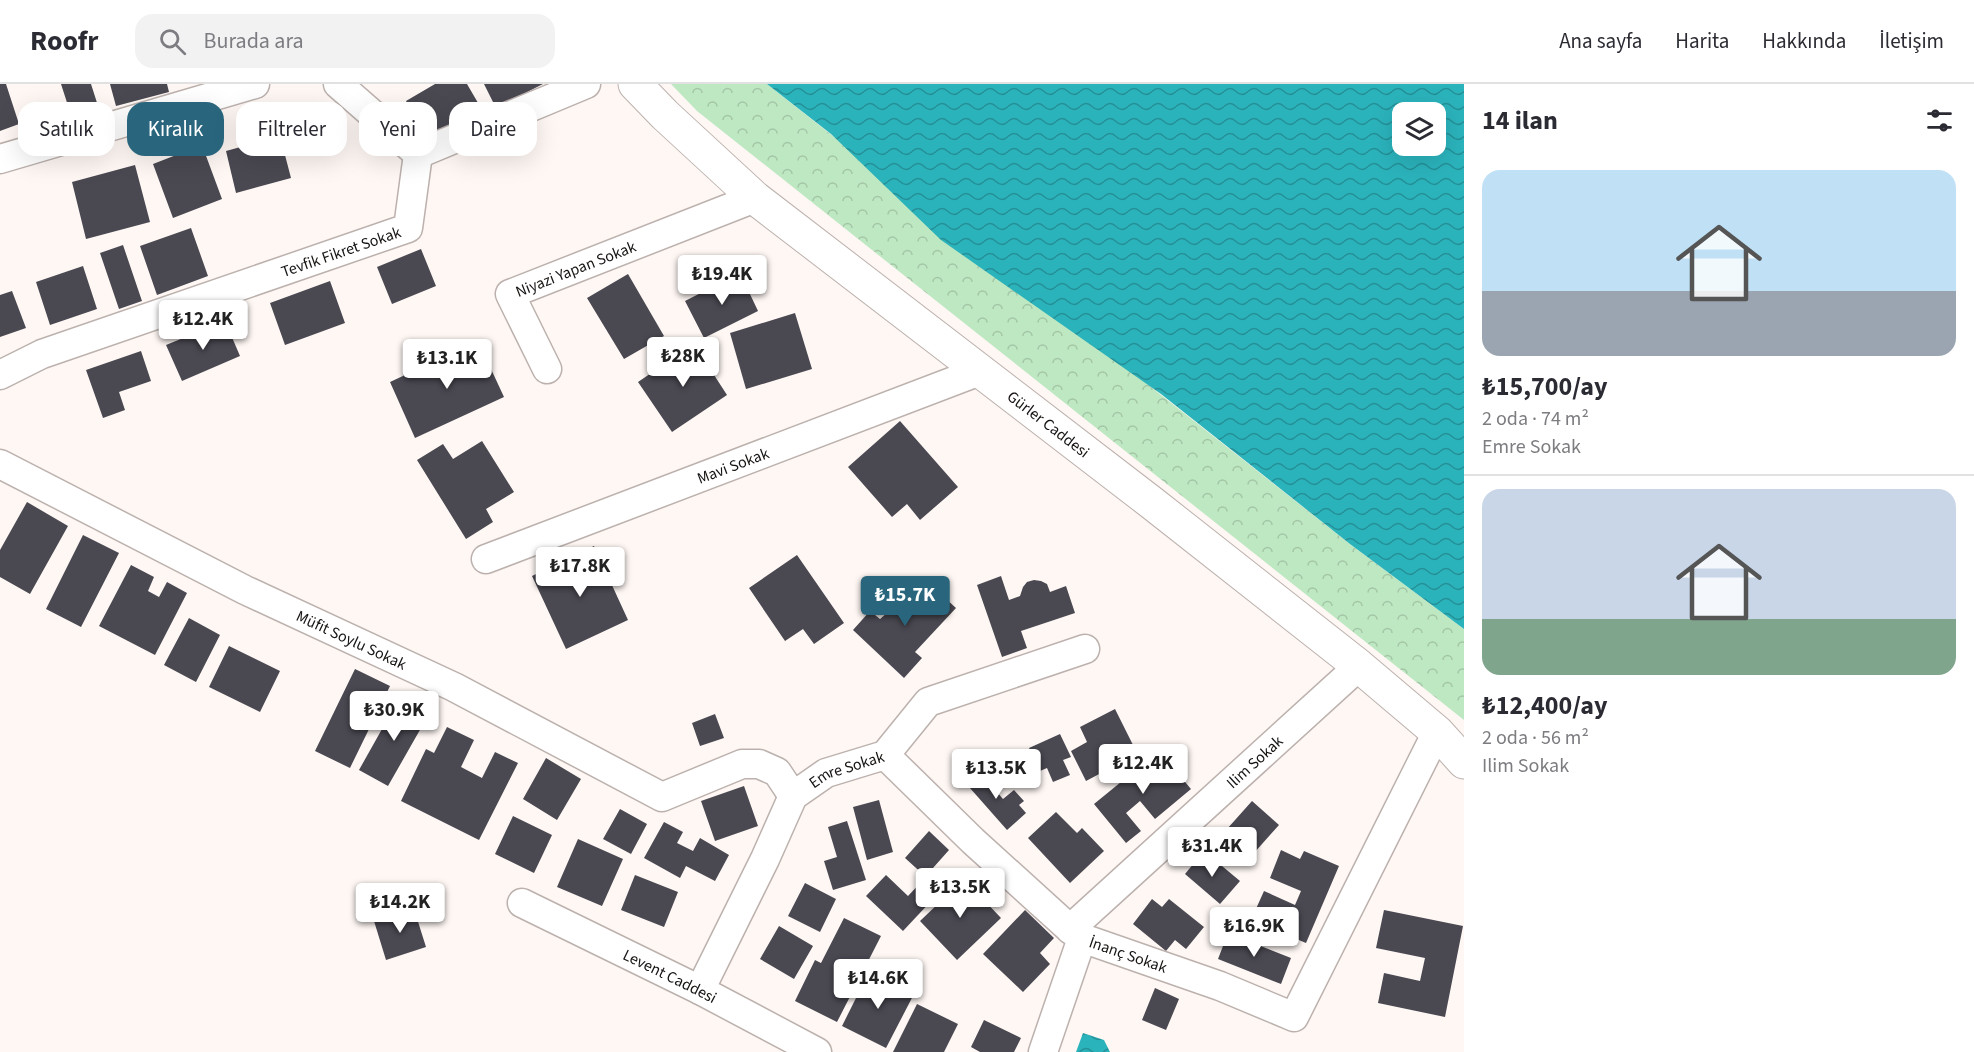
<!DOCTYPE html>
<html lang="tr">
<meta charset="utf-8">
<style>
:root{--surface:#fff;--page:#f2f2f3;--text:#2b2b33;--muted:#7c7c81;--line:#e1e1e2;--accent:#29667d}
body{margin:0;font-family:"Source Sans 3",sans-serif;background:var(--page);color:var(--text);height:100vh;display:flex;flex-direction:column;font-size:22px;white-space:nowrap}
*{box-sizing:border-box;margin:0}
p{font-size:20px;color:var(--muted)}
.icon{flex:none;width:33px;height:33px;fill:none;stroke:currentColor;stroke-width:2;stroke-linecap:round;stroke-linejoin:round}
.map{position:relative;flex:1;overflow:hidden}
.side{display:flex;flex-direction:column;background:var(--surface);width:510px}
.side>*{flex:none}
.banner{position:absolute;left:18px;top:18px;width:570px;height:54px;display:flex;gap:12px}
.controls{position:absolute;left:1392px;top:18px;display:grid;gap:12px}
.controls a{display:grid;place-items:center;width:54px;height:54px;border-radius:12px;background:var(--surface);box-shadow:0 6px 24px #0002;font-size:30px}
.price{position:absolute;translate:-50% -51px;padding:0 14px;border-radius:6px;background:#fff;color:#222;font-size:20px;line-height:39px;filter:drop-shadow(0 2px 3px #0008)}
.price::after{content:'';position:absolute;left:50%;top:36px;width:18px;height:14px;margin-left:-9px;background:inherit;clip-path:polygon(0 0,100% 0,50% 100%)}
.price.on{background:var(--accent);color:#fff}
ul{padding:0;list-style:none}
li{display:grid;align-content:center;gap:12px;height:318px;padding:0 18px}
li+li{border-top:2px solid var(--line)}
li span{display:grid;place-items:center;height:186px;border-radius:18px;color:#555}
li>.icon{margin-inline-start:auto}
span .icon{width:108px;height:108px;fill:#fffc;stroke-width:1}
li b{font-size:26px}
h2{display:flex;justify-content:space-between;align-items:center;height:72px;padding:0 18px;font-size:26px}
.chip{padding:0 21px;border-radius:18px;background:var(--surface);box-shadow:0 6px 24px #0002;font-size:21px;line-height:54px}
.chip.on{background:var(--accent);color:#fff}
header{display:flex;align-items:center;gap:36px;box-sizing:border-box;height:84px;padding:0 30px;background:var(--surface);border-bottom:2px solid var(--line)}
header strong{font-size:28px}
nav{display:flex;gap:33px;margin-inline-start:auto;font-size:21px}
.search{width:420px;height:54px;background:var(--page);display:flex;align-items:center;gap:15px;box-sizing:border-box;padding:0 21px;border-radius:18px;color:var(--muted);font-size:22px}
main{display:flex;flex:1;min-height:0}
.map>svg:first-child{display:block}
</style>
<header>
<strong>Roofr</strong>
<div class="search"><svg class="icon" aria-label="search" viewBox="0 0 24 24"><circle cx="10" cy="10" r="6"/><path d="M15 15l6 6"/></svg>Burada ara</div>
<nav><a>Ana sayfa</a><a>Harita</a><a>Hakkında</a><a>İletişim</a></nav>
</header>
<main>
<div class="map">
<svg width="1464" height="968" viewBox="0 0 1464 968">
<defs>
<pattern id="park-crowns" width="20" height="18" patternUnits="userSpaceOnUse" patternTransform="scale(1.5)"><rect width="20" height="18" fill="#bee8c2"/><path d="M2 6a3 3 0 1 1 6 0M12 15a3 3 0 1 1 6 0" fill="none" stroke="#a3c6a6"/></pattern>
<pattern id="water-waves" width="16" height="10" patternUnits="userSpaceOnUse" patternTransform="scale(1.5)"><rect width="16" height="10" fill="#2bb3bc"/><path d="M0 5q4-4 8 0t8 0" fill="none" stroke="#249097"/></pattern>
</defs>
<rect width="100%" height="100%" fill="#fef7f4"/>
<!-- park -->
<path fill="url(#park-crowns)" d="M671 0H767L1350 460 1464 545V636L697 27Z"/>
<!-- water -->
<path fill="url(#water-waves)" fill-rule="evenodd" d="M767 0H1464V545L1350 460 1161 310 941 156 831 50ZM1436 28V62H1402V28Z
M1083 949 1104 956 1110 968H1076Z"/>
<!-- building -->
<path fill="#4a4851" d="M0 0H6L19 40 0 47Z
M61 0H91L99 25 72 34Z
M110 0H167L169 8 116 22Z
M435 0H467L481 24 427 55 406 17Z
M484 0H543L496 24Z
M280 52 291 94 236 109 226 67Z
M202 61 222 115 173 134 153 80Z
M135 81 150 138 86 155 72 98Z
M191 144 208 192 157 211 140 162Z
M123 161 142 217 119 225 100 169Z
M421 165 436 202 392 220 377 183Z
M83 182 97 225 50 241 36 198Z
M740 189 758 227 704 254 685 217Z
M628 190 664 252 624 275 587 214Z
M330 197 345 239 285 261 270 219Z
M12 207 26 244 0 253V211Z
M795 229 812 285 746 305 730 249Z
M225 237 240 272 182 297 166 261Z
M478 257 504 313 415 354 390 298Z
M694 260 727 311 672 348 638 298Z
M141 267 151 297 119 308 125 326 103 334 86 286Z
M900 337 958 403 920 436 907 420 892 433 848 383Z
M482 357 514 408 486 425 493 438 466 455 417 376 443 360 453 375Z
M27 418 68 442 30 510 0 493V466Z
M83 451 119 469 81 543 46 525Z
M594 462 628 536 566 565 532 492Z
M797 471 844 539 814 560 803 545 785 557 749 504Z
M131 481 154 493 148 507 159 513 167 498 187 509 155 571 99 542Z
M1001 492 1009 516 1020 512 1023 503 1027 498 1034 496 1041 497 1047 500 1050 508 1066 502 1075 529 1021 547 1027 564 1002 573 977 501Z
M906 499 918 506 921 518 934 504 956 524 915 568 922 574 904 594 853 546 870 527 880 535 893 524V509L899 503Z
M189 534 220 551 196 598 164 581Z
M229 562 280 587 260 628 209 603Z
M355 585 390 602 350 684 315 667Z
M400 613 429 630 388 702 359 686Z
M1115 625 1135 665 1100 683 1103 688 1086 697 1071 667 1087 658 1080 643Z
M715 630 724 654 700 662 692 639Z
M447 643 474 656 461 683 482 694 495 668 518 679 479 756 401 717 426 665 434 669Z
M1060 650 1071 673 1063 676 1070 691 1053 698 1047 684 1040 687 1029 664Z
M1159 667 1191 705 1155 735 1140 717 1126 729 1141 747 1126 759 1094 720Z
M546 674 581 695 557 736 523 715Z
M975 683 1003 715 1014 706 1024 717 1019 721 1026 729 1007 746 962 695Z
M744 702 758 742 715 757 701 717Z
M879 716 893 768 867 776 853 723Z
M1252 717 1279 741 1254 769 1227 745Z
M620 725 647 740 631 770 603 755Z
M1056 728 1077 749 1082 744 1104 767 1070 799 1028 754Z
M513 732 552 751 534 789 495 770Z
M847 737 866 796 833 806 824 777 837 773 828 743Z
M664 738 683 748 677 759 693 767 700 754 729 771 715 797 686 782 680 794 644 774Z
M929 747 949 766 933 784 948 799 903 847 866 812 886 791 908 812 926 793 905 774Z
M578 755 623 775 602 822 557 803Z
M1281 766 1300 775 1304 767 1339 782 1306 859 1251 836 1264 807 1295 821 1301 807 1270 794Z
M1204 767 1240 797 1220 820 1185 790Z
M635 791 678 808 664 843 621 826Z
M964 795 1001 834 957 876 920 837Z
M805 799 836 815 820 848 788 832Z
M1152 815 1162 823 1169 815 1204 843 1186 865 1175 856 1166 867 1133 840Z
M414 825 426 863 386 876 374 837Z
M1025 826 1054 854 1040 869 1050 880 1023 908 983 870Z
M1384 826 1463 842 1445 933 1378 919 1384 889 1420 897 1425 874 1376 864Z
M844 834 881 852 837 938 795 917 815 876 821 879Z
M779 842 813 862 794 895 760 875Z
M1228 849 1291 874 1281 900 1218 875Z
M869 888 914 910 886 964 842 942Z
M1155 904 1179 915 1166 946 1142 936Z
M917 920 958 940 944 968H893Z
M984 936 1021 954 1014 968H980L971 963Z"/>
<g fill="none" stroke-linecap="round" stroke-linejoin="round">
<defs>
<g id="minor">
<path d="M338 0 418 70"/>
<path d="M0 75 255 0"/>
<path id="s1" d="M547 285 510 210 755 114"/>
<path id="s2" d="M0 291 42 270 408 144 418 70 586 0"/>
<path id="s3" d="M0 380 245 506 454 603 662 713 742 680H759L777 688 793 712"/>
<path id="s4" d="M486 475 980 287"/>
<path id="s5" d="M885 671 973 757 1070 845 1082 854 1220 902 1294 933 1437 648"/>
<path id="s6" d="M522 819 700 906 817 968"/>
<path id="s7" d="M1070 845 1359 582"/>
<path id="s8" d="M700 906 765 775 793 712 826 689 885 671 928 618 1085 565"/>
<path d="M1043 968 1082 854"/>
</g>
<g id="tertiary">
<path id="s9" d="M635 0 665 31 755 114 1152 419 1359 582 1437 648 1464 678"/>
</g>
</defs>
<!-- minor casing -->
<use href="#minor" stroke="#bcb1ad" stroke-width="31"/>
<!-- tertiary casing -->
<use href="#tertiary" stroke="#bcb1ad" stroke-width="35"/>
<!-- minor -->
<use href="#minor" stroke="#fff" stroke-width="28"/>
<!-- tertiary -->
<use href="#tertiary" stroke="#fff" stroke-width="33"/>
</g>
<g text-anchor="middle" stroke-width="6" stroke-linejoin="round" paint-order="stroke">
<!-- street labels -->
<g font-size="16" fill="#161311" stroke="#fff">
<text dy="6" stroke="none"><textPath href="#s2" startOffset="363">Tevfik Fikret Sokak</textPath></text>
<text dy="6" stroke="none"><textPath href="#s1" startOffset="154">Niyazi Yapan Sokak</textPath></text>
<text dy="6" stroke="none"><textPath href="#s9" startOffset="536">Gürler Caddesi</textPath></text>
<text dy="6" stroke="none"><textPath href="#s4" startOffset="264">Mavi Sokak</textPath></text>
<text dy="6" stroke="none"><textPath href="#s3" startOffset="393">Müfit Soylu Sokak</textPath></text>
<text dy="6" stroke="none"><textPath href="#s7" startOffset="249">Ilim Sokak</textPath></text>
<text dy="6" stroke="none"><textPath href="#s8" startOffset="276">Emre Sokak</textPath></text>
<text dy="6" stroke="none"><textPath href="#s5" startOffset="318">İnanç Sokak</textPath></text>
<text dy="6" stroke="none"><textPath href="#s6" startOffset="165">Levent Caddesi</textPath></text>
</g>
</g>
</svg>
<div class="controls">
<a><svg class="icon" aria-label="layers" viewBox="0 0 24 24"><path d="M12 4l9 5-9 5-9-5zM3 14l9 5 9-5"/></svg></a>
</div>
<b class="price" style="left:722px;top:222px">₺19.4K</b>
<b class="price" style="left:203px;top:267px">₺12.4K</b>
<b class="price" style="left:683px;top:304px">₺28K</b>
<b class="price" style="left:447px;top:306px">₺13.1K</b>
<b class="price" style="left:580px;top:514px">₺17.8K</b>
<b class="price on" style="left:905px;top:543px">₺15.7K</b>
<b class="price" style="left:394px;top:658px">₺30.9K</b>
<b class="price" style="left:1143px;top:711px">₺12.4K</b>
<b class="price" style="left:996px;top:716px">₺13.5K</b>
<b class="price" style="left:1212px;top:794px">₺31.4K</b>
<b class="price" style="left:960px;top:835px">₺13.5K</b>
<b class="price" style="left:400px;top:850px">₺14.2K</b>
<b class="price" style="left:1254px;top:874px">₺16.9K</b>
<b class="price" style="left:878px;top:926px">₺14.6K</b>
<div class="banner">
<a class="chip">Satılık</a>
<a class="chip on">Kiralık</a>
<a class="chip">Filtreler</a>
<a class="chip">Yeni</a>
<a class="chip">Daire</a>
</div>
</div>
<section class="side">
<h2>14 ilan<svg class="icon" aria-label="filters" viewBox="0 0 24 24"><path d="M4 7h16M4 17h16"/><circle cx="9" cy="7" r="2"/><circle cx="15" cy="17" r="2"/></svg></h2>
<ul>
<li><span style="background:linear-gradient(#bfe0f5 65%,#9aa5b1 0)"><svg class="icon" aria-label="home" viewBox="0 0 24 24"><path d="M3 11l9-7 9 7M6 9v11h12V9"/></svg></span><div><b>₺15,700/ay</b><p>2 oda · 74 m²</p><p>Emre Sokak</p></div></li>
<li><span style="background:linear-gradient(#c9d6e8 70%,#7fa58c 0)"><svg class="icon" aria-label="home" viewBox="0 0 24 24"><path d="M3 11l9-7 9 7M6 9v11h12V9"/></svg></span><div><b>₺12,400/ay</b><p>2 oda · 56 m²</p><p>Ilim Sokak</p></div></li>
</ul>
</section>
</main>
